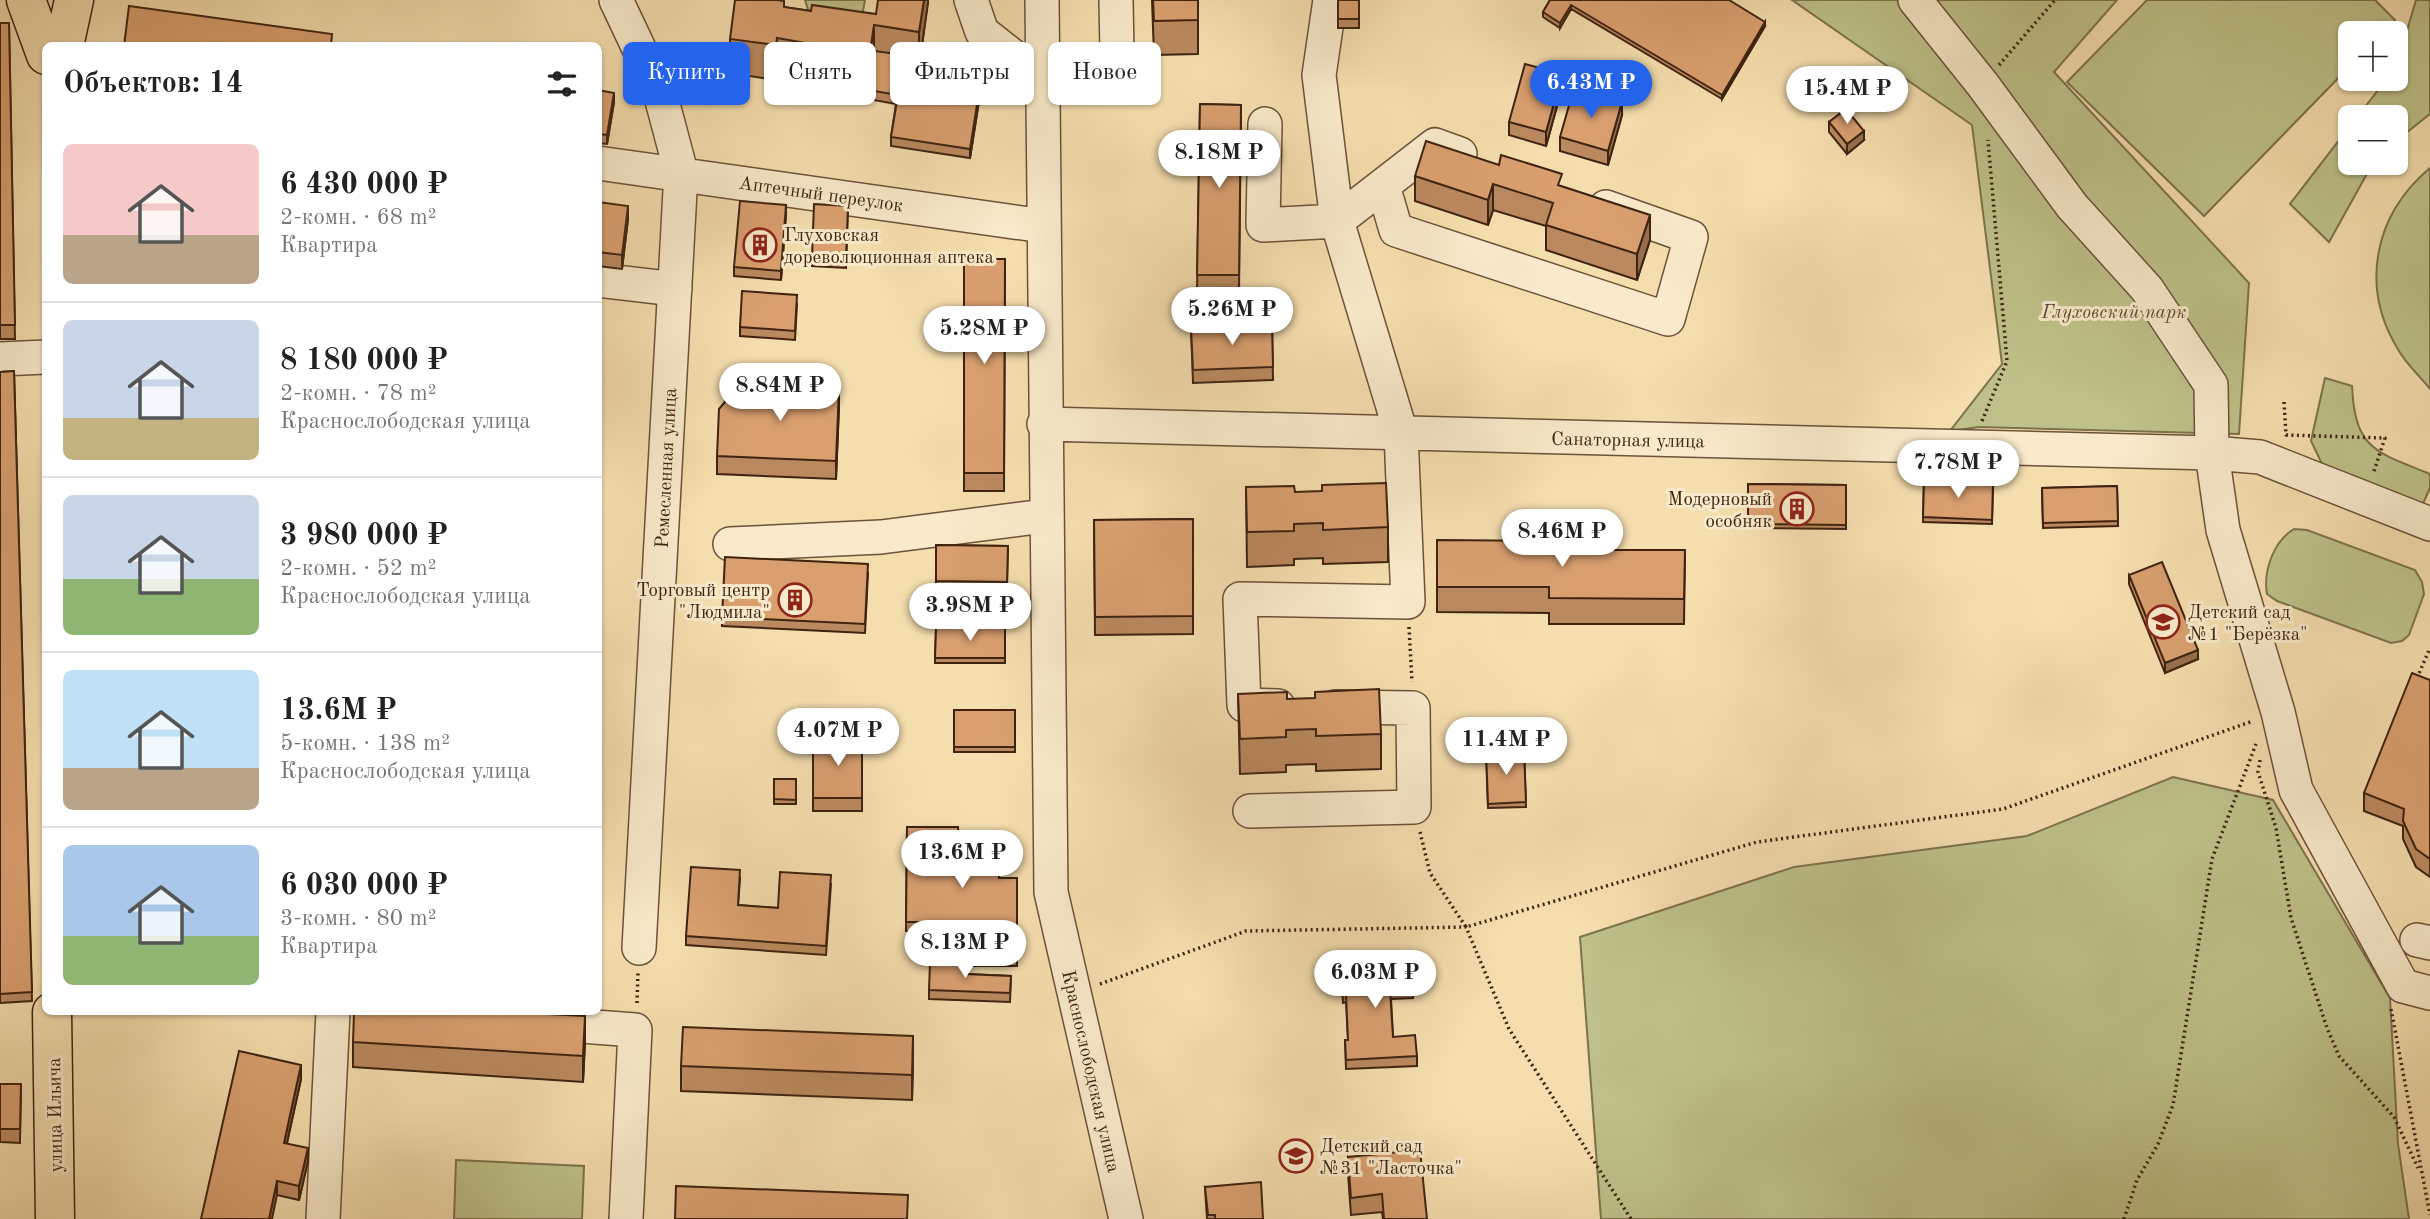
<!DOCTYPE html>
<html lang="ru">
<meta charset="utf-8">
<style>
:root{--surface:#fff;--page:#f2f2f2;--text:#222;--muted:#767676;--line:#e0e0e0;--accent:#2563eb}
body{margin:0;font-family:"Old Standard TT",serif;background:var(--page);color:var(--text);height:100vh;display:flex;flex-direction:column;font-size:26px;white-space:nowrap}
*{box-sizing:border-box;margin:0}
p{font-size:23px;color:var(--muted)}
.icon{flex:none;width:38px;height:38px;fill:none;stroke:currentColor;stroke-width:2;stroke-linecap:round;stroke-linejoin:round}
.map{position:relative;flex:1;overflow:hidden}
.details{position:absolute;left:42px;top:42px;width:560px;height:973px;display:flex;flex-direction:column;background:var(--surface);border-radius:10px;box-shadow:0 2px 5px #0004}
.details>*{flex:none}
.top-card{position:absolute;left:623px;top:42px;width:665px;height:63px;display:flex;gap:14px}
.fabs{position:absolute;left:2338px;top:21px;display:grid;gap:14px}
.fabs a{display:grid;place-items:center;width:70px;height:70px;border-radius:10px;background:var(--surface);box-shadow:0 2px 5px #0004;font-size:35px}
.price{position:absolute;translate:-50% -60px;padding:0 16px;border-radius:24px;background:#fff;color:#222;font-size:23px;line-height:46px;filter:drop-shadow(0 2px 4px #0008)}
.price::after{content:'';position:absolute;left:50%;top:42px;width:21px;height:16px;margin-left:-10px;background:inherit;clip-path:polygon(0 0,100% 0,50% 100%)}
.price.current{background:var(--accent);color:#fff}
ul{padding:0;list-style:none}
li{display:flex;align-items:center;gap:21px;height:175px;padding:0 21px}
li+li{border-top:2px solid var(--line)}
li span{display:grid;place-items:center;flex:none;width:196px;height:140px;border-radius:10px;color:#555}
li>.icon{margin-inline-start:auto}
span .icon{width:84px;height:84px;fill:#fffc;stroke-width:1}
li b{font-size:30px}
h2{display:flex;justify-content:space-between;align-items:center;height:84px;padding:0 21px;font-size:30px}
.tag{padding:0 24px;border-radius:10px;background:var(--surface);box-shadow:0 2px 5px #0004;font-size:24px;line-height:63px}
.tag.current{background:var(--accent);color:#fff}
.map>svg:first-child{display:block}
</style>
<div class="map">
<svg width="2430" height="1219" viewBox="0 0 2430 1219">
<rect width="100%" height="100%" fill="#f5deae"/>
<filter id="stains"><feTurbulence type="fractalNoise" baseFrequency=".00286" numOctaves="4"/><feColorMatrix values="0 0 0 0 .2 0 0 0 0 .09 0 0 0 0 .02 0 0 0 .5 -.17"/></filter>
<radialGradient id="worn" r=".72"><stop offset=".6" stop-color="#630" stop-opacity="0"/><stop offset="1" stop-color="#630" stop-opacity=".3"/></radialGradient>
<!-- green -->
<path fill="#bec189" stroke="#7e724c" stroke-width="2" d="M805 0H865L859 33 811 19Z
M1792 0H2117L2054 72 2249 283 2239 434 1979 427 1950 431 2002 364 1972 125Z
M2147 0H2375L2395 20 2383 33H2350V66L2204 216 2067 82Z
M2416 0H2430V114L2396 141V117H2357L2387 79H2396V68Z
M2350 126V163H2373L2329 242 2290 204Z
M2430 168V389C2420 376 2407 365 2399 351 2359 287 2374 215 2430 168Z
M2325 378 2352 386C2355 450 2376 452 2430 474V488L2422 506 2322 464 2311 441Z
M2294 529 2307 530 2415 570 2422 582 2424 594 2409 635 2402 641 2391 643 2277 601 2267 594C2263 570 2274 541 2294 529Z
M2173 777 2273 800 2390 998 2398 1144 2409 1219H1601L1580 937 1794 867 2027 836Z
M456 1160 584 1166 582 1219H454Z"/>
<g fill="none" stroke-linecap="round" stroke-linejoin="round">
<defs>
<path id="minor" d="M616 0 660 93 681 172 639 948
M971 0 982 32 1042 79
M1042 0 1051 892 1126 1219
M1116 0 1117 52
M1915 0 1983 85 2072 206 2147 289 2211 385 2212 453 2223 530 2278 712 2296 790 2403 986 2430 993
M1265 124 1263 225 1337 221 1319 75 1330 0
M598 163 1043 226
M1383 186 1396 230 1668 319 1691 237 1606 207
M598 280 675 289
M0 359 46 357
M1044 424 2212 453 2260 457 2430 524
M730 544 881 537 1045 516
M1278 706 1244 705 1240 599 1408 602 1401 433 1337 221 1435 145 1460 154
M1250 811 1414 807 1413 708 1335 707
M2417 940 2430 943
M541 1023 635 1030 626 1219
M323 1219 333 1012"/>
<path id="major" d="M26 0 46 55
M64 46 74 0
M52 1012 55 1219"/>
</defs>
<!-- minor casing -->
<use href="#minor" stroke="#6c5238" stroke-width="36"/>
<!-- major casing -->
<use href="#major" stroke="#3f2310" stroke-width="41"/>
<!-- path -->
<path stroke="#3f2310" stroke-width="3.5" stroke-dasharray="2 3.5" stroke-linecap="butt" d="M1999 65 2055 0
M2284 402 2286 435 2385 438 2373 474
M1982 421 2007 361 1988 140
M1409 627 1412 682
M2417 678 2430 648
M2260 760 2258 772 2276 828 2291 918 2327 1028 2339 1056 2394 1117 2418 1168
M1420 832 1430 873 1466 927 1757 842 2003 809 2253 721
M1100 984 1246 931 1466 927 1509 1029 1631 1219
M637 1003 638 972
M2391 1009 2430 1215
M2124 1219 2137 1180 2158 1144 2173 1105 2212 859 2256 744"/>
<!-- minor -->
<use href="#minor" stroke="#f8eaca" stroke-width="33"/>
<!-- major -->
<use href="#major" stroke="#f5deae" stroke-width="38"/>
</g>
<!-- wall -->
<path fill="#bb895f" stroke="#3f2310" stroke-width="2" d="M928 0 919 67 904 64 901 81 979 101 970 158 891 146V137L896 104 868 99V93L806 84V77L777 73 776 80 730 73V39L784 7 811 11 876 14Z
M1152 0H1198V54L1154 55Z
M1338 0H1359V28H1338Z
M1550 0 1765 26 1722 99 1571 9 1560 28 1543 17V12Z
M0 23H9L15 339H0Z
M1562 88 1546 146 1509 135V122Z
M598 90 614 102 607 144 598 143Z
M1200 104 1241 105 1239 293 1197 292Z
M1622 115 1608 165 1560 151V137Z
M1829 122 1864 140 1847 154 1829 132Z
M1415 176 1562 187 1650 240 1637 280 1546 250V226L1493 210 1488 225 1415 201Z
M598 202 628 219 622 269 598 266Z
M848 206 846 268 812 266V257Z
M786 214 781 280 734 276V267Z
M964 259H1005L1004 491H964Z
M797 304 795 340 740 336V327Z
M1272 325 1273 380 1193 383 1191 328Z
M14 371 32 1001 0 1003V372Z
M839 406 836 479 717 474V456Z
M1924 480 1993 483 1992 524 1923 522Z
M1748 484 1846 485V529L1748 528Z
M2117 486 2118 526 2043 528 2042 488Z
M1246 487 1295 492 1388 527V562L1323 564V558L1294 559V565L1247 567Z
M1193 519V634L1095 635 1094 520Z
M1437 540 1556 550H1685L1684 624H1549V613L1437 612Z
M936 545 1008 546 1007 586 936 585Z
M868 573 865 633 722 626V617Z
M2129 575 2198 659 2165 673 2129 584Z
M936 628H1005V663H935Z
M2430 680V877L2416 867 2403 839V826L2364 811V793Z
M1238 694 1287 699 1381 734V769L1316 771V764L1286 765V772L1240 774Z
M954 710H1015V752H954Z
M813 738H862V811H813Z
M1524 750 1526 807 1488 808 1486 751Z
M774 779H796V804H774Z
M907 827 958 840 999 878H1017V966H967V974L1011 976 1010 1002 929 999V990L960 964V931H906Z
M740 879 738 905 778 908 831 884 826 955 686 945V936Z
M1341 974 1413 989V998L1391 999 1393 1037 1417 1056V1066L1346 1069 1345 1040H1348L1346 1002 1343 1003Z
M353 1042H585L583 1082 353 1067Z
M913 1061 912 1100 681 1091V1066Z
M301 1079 287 1143 308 1161 299 1200 277 1195 201 1219Z
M0 1084H21L20 1143 0 1142Z
M1348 1157 1427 1219H1383L1382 1212 1351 1215 1348 1174Z
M1205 1187 1263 1219H1207Z"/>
<!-- shaded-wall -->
<path fill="#986f4e" stroke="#3f2310" stroke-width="2" d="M924 0H928V3L919 67V32Z
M1571 5V9L1560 28V23Z
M1765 22V26L1722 99V95Z
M874 25V60L869 93V59Z
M777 38V73L776 80V45Z
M904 55V64L900 90V81Z
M1562 74V88L1546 146V132Z
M979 92V101L970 158V149Z
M614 93V102L607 144V135Z
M1622 102V115L1608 165V151Z
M1864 131V140L1847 154V144Z
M1493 184V210L1488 225V200Z
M786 205V214L781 280V271Z
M628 206V219L622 269V255Z
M1650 215V240L1637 280V254Z
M839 388V406L836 479V461Z
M2198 650V659L2165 673V663Z
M585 1016V1042L583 1082V1056Z
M913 1036V1061L912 1100V1075Z
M301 1065V1079L284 1156V1143Z
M308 1148V1161L299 1200V1186Z
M277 1181V1195L272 1219H269Z"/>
<!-- building -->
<path fill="#d99f6f" stroke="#3f2310" stroke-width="2" d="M735 0H777L784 1V7L811 11 812 5 876 14 878 0H924L919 32 874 25 869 59 806 49V43L777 38 776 45 730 39Z
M1153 0H1198V20L1154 21Z
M1338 0H1359V19H1338Z
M1550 0H1729L1765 22 1722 95 1571 5 1560 23 1543 12Z
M129 6 332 34 331 46H124Z
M0 23H9L15 325H0Z
M875 51 904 55 900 81 979 92 970 149 891 137 898 95 868 90Z
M1525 64 1562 74 1546 132 1509 122Z
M1574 88 1622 102 1608 151 1560 137Z
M598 90 614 93 607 135 598 134Z
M1200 104 1241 105 1239 275H1197Z
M1846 109 1864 131 1847 144 1829 122Z
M1426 141 1499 165 1501 155 1562 174 1558 185 1650 215 1637 254 1546 225 1553 203 1493 184 1488 200 1415 176Z
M740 201 786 205 781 271 734 267Z
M598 202 628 206 622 255 598 252Z
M814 204 848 206 846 259 812 257Z
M964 259H1005L1004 473H964Z
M742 291 797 295 795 331 740 327Z
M1272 325 1273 367 1193 370 1191 328Z
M14 371 32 992 0 994V372Z
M740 384 839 388 836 461 717 456 719 409Z
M1924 480 1993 483 1992 520 1923 517Z
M1386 483 1388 527 1323 530V523L1294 524V531L1247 532 1246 487 1294 486 1295 492 1322 491V485Z
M1748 484 1846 485V525L1748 524Z
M2117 486 2118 521 2043 523 2042 488Z
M1193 519V616L1095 617 1094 520Z
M1437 540 1554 541 1556 550H1685L1684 599 1549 598V587H1437Z
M936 545 1008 546 1007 582 936 581Z
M725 557 868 564 865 624 722 617Z
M2162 562 2198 650 2165 663 2129 575Z
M936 628H1005V658H935Z
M2412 673 2430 680V859L2416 849 2403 821 2404 809 2364 793Z
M1379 689 1381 734 1316 736V729L1286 730V737L1240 739 1238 694 1287 692V699L1315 698V692Z
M954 710H1015V747H954Z
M813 738H862V798H813Z
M1524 750 1526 802 1488 804 1486 751Z
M774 779H796V800L774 799Z
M907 827H958V840H999V878H1017V957H960V922H906Z
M691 867 740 870 738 905 778 908 780 872 831 875 826 946 686 936Z
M1411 961 1413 989 1390 990 1393 1037 1415 1035 1417 1056 1346 1060 1345 1040H1348L1346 993 1343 994 1341 965Z
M930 963 967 964 966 974 1011 976 1010 993 929 990Z
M354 1012H508L585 1016 583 1056 353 1042Z
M683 1027 913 1036 912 1075 681 1066Z
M239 1051 301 1065 284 1143 308 1148 299 1186 277 1181 269 1219H201Z
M0 1084H21L20 1129H0Z
M1420 1150 1427 1219H1384L1382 1194 1351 1198 1348 1157Z
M1261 1182 1263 1219H1215V1215H1208L1205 1187Z
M676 1186 908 1195 907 1219H675Z"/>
<!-- icons -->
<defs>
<symbol id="building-ring" viewBox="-11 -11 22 22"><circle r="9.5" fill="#f8eaca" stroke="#8f2418" stroke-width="1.5"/><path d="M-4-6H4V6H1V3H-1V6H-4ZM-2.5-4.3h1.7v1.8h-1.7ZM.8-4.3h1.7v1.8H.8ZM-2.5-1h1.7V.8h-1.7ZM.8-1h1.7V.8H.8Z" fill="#8f2418"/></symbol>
<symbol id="school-ring" viewBox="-11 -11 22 22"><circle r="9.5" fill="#f8eaca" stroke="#8f2418" stroke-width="1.5"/><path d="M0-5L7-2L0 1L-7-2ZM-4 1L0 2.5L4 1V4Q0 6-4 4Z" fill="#8f2418"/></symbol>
</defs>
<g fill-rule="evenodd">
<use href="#building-ring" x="741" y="226" width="38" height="38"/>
<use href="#building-ring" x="1778" y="490" width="38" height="38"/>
<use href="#building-ring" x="776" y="581" width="38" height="38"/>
<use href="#school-ring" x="2144" y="603" width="38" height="38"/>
<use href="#school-ring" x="1277" y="1137" width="38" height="38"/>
</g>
<g text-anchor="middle" stroke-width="6" stroke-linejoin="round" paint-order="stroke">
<!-- street labels -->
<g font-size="19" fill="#3f2310" stroke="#f8eaca">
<text transform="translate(821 193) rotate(8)" y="7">Аптечный переулок</text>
<text transform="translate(1628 439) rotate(1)" y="7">Санаторная улица</text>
<text transform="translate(665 468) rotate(-87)" y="7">Ремесленная улица</text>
<text transform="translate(1092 1071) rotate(77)" y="7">Краснослободская улица</text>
<text transform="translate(54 1115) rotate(-91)" y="7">улица Ильича</text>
</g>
<!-- poi labels -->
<g font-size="19" fill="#3f2310" stroke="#f8eaca" text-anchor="start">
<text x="784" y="241">Глуховская<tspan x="784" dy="22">дореволюционная аптека</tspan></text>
<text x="1772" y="505" text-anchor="end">Модерновый<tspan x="1772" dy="22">особняк</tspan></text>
<text x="770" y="596" text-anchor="end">Торговый центр<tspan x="770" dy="22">"Людмила"</tspan></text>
<text x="2188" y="618">Детский сад<tspan x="2188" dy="22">№1 "Берёзка"</tspan></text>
<text x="1320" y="1152">Детский сад<tspan x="1320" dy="22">№31 "Ласточка"</tspan></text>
</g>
<!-- park labels -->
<g font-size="19" font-style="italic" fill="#5f4a2e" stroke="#f8eaca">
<text x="2114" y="318">Глуховский парк</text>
</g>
</g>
<rect width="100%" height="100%" filter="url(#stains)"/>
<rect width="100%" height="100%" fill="url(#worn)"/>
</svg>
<div class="fabs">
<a>+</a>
<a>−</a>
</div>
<b class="price current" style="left:1591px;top:120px">6.43M ₽</b>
<b class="price" style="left:1847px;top:126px">15.4M ₽</b>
<b class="price" style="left:1219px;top:190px">8.18M ₽</b>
<b class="price" style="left:1232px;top:347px">5.26M ₽</b>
<b class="price" style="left:984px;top:366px">5.28M ₽</b>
<b class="price" style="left:780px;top:423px">8.84M ₽</b>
<b class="price" style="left:1958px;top:500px">7.78M ₽</b>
<b class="price" style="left:1562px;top:569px">8.46M ₽</b>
<b class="price" style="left:970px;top:643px">3.98M ₽</b>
<b class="price" style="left:838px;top:768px">4.07M ₽</b>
<b class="price" style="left:1506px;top:777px">11.4M ₽</b>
<b class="price" style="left:962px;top:890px">13.6M ₽</b>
<b class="price" style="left:965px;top:980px">8.13M ₽</b>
<b class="price" style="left:1375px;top:1010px">6.03M ₽</b>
<div class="top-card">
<a class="tag current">Купить</a>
<a class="tag">Снять</a>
<a class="tag">Фильтры</a>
<a class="tag">Новое</a>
</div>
<section class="details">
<h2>Объектов: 14<svg class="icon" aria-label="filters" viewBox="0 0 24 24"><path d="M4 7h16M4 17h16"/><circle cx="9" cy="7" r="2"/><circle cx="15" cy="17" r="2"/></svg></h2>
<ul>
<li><span style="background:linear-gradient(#f6c9c9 65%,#b9a48a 0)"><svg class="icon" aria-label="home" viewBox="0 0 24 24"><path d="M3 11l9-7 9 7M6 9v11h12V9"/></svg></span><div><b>6 430 000 ₽</b><p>2-комн. · 68 m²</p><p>Квартира</p></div></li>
<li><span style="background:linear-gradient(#c9d6e8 70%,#c2b280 0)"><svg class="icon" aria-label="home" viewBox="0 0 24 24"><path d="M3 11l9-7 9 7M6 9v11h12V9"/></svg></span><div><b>8 180 000 ₽</b><p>2-комн. · 78 m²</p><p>Краснослободская улица</p></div></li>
<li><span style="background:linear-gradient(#c9d6e8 60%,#8fb573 0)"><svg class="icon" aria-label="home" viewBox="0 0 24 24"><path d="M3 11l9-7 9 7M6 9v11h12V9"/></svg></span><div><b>3 980 000 ₽</b><p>2-комн. · 52 m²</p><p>Краснослободская улица</p></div></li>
<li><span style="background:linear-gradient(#bfe0f5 70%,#b9a48a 0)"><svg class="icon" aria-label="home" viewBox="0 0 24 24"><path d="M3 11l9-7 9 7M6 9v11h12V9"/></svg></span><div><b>13.6M ₽</b><p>5-комн. · 138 m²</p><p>Краснослободская улица</p></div></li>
<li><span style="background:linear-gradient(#a9c7e8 65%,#8fb573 0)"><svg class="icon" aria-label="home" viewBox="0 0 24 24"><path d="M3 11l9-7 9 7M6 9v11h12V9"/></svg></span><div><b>6 030 000 ₽</b><p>3-комн. · 80 m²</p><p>Квартира</p></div></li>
</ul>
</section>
</div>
